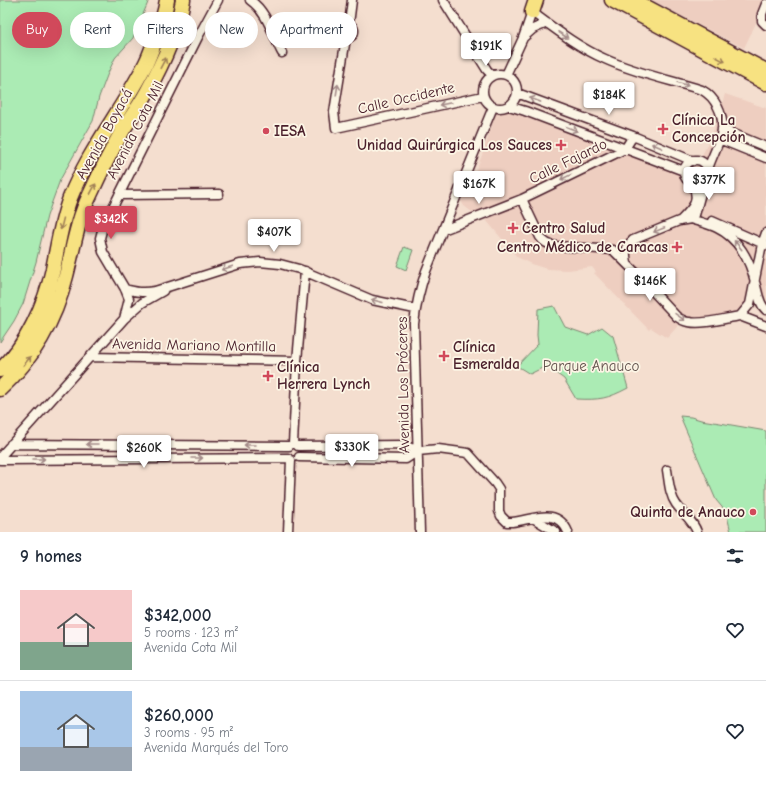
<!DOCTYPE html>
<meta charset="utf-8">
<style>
:root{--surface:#fff;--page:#f2f2f3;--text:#1f2937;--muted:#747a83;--line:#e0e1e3;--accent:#d1495b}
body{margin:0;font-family:"Comic Neue",sans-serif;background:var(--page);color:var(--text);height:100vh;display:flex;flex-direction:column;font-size:15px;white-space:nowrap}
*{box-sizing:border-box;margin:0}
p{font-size:13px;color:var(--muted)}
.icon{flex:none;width:22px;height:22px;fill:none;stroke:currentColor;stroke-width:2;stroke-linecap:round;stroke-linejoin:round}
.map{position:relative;height:532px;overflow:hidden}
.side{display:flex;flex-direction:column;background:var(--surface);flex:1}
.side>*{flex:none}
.banner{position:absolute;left:12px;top:12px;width:400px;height:36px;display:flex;gap:8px}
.price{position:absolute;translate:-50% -34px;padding:0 9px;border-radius:4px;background:#fff;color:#222;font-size:13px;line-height:26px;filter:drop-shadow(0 1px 2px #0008)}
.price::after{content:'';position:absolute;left:50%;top:24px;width:12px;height:9px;margin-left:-6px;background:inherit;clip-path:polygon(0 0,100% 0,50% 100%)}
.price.selected{background:var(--accent);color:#fff}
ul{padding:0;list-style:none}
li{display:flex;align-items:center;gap:12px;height:100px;padding:0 20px}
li+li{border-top:1px solid var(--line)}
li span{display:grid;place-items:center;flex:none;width:112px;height:80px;border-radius:0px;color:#555}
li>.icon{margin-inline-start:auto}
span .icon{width:48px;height:48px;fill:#fffc;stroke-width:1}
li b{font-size:17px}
h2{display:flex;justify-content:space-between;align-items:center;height:48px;padding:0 20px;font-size:17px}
.chip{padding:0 14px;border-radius:18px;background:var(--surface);box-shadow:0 4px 16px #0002;font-size:14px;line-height:36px}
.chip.selected{background:var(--accent);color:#fff}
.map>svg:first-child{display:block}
</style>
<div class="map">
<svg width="766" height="532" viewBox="0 0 766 532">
<rect width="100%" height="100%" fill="#f4decf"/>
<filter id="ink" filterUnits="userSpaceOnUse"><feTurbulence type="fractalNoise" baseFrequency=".025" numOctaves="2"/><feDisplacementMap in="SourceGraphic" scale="8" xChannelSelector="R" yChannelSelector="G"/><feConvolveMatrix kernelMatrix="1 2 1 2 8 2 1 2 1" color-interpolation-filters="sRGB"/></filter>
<g filter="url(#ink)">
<!-- built -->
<path fill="#eecec0" d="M650 0H763L756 23 744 48Z
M725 94 766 108V302L762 298 746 299 741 308 734 313 716 317 696 319 685 318 667 338 651 328 649 330 594 273 596 272 592 267 568 270 547 269 531 264 517 257 486 220 478 214 472 212 464 206 461 201 473 178 484 150 496 112 498 111 505 110 549 125 582 135 682 172 684 179 688 181 711 138Z"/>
<!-- green -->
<path fill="#abebb4" stroke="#7a8570" d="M0 0H149L133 38 115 58 108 73 99 97 93 121 60 180 47 216 36 262 23 304 14 321 0 342Z
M404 247 413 250 406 270 397 266Z
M554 306 565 327 588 335 602 327 613 336 628 388C607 399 600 400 576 399L564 379 546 366 530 374 517 366 538 344 537 335 538 309Z
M680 416 691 417 701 420 720 423 766 431V532H731L726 512 716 500Z"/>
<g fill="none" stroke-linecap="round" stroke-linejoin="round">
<defs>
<path id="street" d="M250 0C268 13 272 34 282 53
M443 0 487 70 492 75
M766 4 762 14V21L766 25
M340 31a7 7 0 1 1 14 0a7 7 0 1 1-14 0Z
M349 24 352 0
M524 37 533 29 547 23
M346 38 334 112 336 128 483 96
M483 91a17 17 0 1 1 34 0a17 17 0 1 1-34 0Z
M506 75 523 38 532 12C555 29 578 47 605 59 635 73 670 80 702 90 715 97 724 114 722 130 720 143 712 156 708 169
M517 93 633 136 693 161
M509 106 525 111 684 171
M722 129 766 147
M719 139 766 158
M684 172a12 12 0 1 1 24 0a12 12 0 1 1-24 0Z
M119 195 219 194
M522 199 540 237C544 243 549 245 556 246L613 250 636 273 677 317C681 319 684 322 689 322 703 325 726 318 740 316
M691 219C699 222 709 224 717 228 738 238 750 260 755 282 758 291 758 303 766 310
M680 221C693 208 700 202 693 184
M712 221 766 245
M443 230 522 199 625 149 633 136
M627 263C625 254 625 246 633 240L679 221 691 219 695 215 704 182
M125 289C136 292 143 293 155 291L240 264 260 262 280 264 299 269 372 300 415 309
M740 316 750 304 762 244 766 233
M740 316 766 326
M124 319 142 303 163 291
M90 357 297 361
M11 444 289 446
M293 444 297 361 305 271
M298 446 404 445 418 451
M0 457 124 319 129 299 125 289 103 252 100 238 103 227 198 37 218 0
M299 457 406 459 418 451 438 449 468 453 495 483 499 489V511L501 516 507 522H512C532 520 557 506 568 532
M0 460 288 458
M667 470C669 481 669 494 676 504 683 514 693 520 697 532
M533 518 556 532
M288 532 291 460
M420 532 414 324C416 305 420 288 426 271L493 107"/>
<path id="highway" d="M612 0 766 83
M633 0 766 71
M532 12 536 0
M0 370C26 348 46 302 53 269 58 245 61 222 70 198 89 150 123 109 146 63 150 55 153 46 156 38 161 25 165 13 167 0
M0 389C34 358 55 320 66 276 73 249 77 221 90 195 100 173 112 149 124 128 132 116 140 105 147 92 163 63 177 33 183 0"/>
</defs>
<!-- street casing -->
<use href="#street" stroke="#4a1f2b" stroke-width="11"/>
<!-- highway casing -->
<use href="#highway" stroke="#4a1f2b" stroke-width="17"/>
<!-- street -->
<use href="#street" stroke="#fcf5e5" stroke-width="8"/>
<!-- highway -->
<use href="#highway" stroke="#f7e281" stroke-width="14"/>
</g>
<!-- one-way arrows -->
<defs><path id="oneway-shaft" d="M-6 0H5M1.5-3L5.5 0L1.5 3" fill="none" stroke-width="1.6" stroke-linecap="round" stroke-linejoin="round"/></defs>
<g stroke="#a38a88">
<use href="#oneway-shaft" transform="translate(563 35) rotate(33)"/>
<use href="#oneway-shaft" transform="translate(683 84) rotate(16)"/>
<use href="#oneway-shaft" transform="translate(337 90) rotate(-81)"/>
<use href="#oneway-shaft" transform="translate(535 100) rotate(-160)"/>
<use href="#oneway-shaft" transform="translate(445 104) rotate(168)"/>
<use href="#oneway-shaft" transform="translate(572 129) rotate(21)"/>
<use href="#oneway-shaft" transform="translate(657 146) rotate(-157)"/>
<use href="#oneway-shaft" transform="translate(566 177) rotate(154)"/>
<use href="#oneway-shaft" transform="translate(659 230) rotate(158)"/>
<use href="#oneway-shaft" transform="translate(738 245) rotate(-129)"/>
<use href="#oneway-shaft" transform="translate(227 268) rotate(162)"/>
<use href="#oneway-shaft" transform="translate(377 301) rotate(-166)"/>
<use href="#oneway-shaft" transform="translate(680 317) rotate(35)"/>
<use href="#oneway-shaft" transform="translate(92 444) rotate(-180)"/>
<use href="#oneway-shaft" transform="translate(250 445) rotate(-180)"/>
<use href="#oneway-shaft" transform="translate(197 458)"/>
<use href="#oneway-shaft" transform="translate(39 459)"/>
</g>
<g stroke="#a08056">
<use href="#oneway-shaft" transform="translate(720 59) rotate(28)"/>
<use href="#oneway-shaft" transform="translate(163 63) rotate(-62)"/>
<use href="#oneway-shaft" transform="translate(93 189) rotate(-62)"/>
<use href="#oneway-shaft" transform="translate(62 224) rotate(104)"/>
<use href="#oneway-shaft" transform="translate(27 361) rotate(-52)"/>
</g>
</g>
<!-- markers -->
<g fill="#d1495b" stroke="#fcf5e5" stroke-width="1.5">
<path d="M661 123h4v4h4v4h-4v4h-4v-4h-4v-4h4z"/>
<circle cx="266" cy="131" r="4"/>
<path d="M559 139h4v4h4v4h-4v4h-4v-4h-4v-4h4z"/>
<path d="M511 222h4v4h4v4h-4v4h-4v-4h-4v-4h4z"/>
<path d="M675 241h4v4h4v4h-4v4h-4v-4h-4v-4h4z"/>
<path d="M442 350h4v4h4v4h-4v4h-4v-4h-4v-4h4z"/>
<path d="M266 370h4v4h4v4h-4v4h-4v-4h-4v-4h4z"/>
<circle cx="753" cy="512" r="4"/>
</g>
<g text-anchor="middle" stroke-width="3.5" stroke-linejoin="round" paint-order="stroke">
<!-- street labels -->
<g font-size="15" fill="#4a1f2b" stroke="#fcf5e5">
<text transform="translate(406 98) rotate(-13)" y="5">Calle Occidente</text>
<text transform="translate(135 130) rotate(-63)" y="5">Avenida Cota Mil</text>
<text transform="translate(104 134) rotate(-61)" y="5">Avenida Boyacá</text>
<text transform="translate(568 161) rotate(-26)" y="5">Calle Fajardo</text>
<text transform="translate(194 345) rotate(1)" y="5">Avenida Mariano Montilla</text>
<text transform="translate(403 385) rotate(-91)" y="5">Avenida Los Próceres</text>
</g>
<!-- poi labels -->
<g font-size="15" font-weight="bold" fill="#4a1f2b" stroke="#fcf5e5" text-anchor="start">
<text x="672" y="125">Clínica La<tspan x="672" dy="17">Concepción</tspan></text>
<text x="274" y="136">IESA</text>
<text x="552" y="150" text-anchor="end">Unidad Quirúrgica Los Sauces</text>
<text x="522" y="233">Centro Salud</text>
<text x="668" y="252" text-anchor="end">Centro Médico de Caracas</text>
<text x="453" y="352">Clínica<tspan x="453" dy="17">Esmeralda</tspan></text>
<text x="277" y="372">Clínica<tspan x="277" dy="17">Herrera Lynch</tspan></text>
<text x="745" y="517" text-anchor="end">Quinta de Anauco</text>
</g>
<!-- park labels -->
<g font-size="15" fill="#62524d" stroke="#fcf5e5">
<text x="591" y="371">Parque Anauco</text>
</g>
</g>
</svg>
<b class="price" style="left:486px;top:67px">$191K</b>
<b class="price" style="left:609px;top:116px">$184K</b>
<b class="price" style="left:709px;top:201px">$377K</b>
<b class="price" style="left:479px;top:205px">$167K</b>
<b class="price selected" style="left:111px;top:240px">$342K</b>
<b class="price" style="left:274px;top:253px">$407K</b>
<b class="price" style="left:650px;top:302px">$146K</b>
<b class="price" style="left:352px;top:468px">$330K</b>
<b class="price" style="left:144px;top:469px">$260K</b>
<div class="banner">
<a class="chip selected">Buy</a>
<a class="chip">Rent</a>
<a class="chip">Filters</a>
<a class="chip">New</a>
<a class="chip">Apartment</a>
</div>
</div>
<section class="side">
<h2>9 homes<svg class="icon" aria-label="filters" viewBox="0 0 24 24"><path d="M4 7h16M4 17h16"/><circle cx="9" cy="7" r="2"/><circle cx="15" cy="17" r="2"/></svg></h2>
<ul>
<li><span style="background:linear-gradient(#f6c9c9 65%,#7fa58c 0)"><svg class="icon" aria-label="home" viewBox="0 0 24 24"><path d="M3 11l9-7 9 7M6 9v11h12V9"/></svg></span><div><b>$342,000</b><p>5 rooms · 123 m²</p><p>Avenida Cota Mil</p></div><svg class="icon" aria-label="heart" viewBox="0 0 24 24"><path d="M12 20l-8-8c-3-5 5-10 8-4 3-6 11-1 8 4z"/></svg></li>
<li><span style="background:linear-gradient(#a9c7e8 70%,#9aa5b1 0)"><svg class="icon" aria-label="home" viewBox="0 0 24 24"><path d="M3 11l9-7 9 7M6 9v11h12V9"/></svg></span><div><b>$260,000</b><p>3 rooms · 95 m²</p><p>Avenida Marqués del Toro</p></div><svg class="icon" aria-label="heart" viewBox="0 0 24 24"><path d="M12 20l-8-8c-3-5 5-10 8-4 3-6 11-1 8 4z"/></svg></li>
</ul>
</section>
